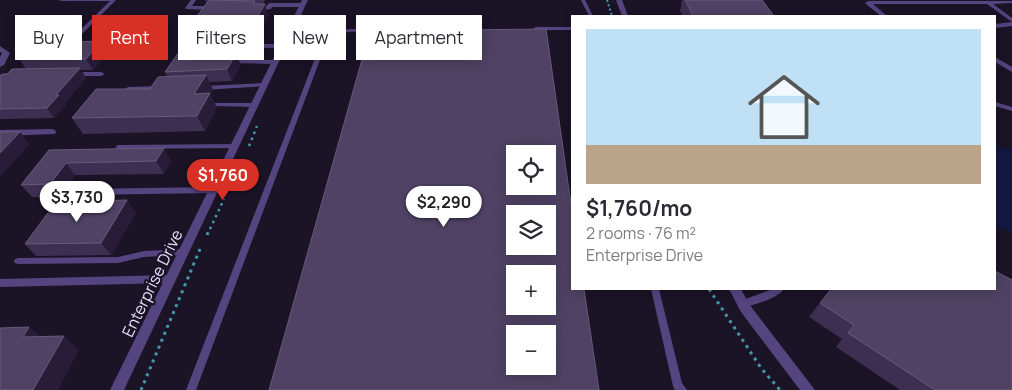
<!DOCTYPE html>
<meta charset="utf-8">
<style>
:root{--surface:#fff;--page:#f2f2f3;--text:#2b2b33;--muted:#7c7c81;--line:#e1e1e2;--accent:#d93025}
body{margin:0;font-family:Manrope,sans-serif;background:var(--page);color:var(--text);height:100vh;display:flex;flex-direction:column;font-size:19px;white-space:nowrap}
*{box-sizing:border-box;margin:0}
p{font-size:16px;color:var(--muted)}
.icon{flex:none;width:28px;height:28px;fill:none;stroke:currentColor;stroke-width:2;stroke-linecap:round;stroke-linejoin:round}
.map{position:relative;flex:1;overflow:hidden}
.panel{position:absolute;left:571px;top:15px;width:425px;height:275px;display:flex;flex-direction:column;background:var(--surface);border-radius:0px;box-shadow:0 2px 12px #0003}
.panel>*{flex:none}
.hud{position:absolute;left:15px;top:15px;width:475px;height:45px;display:flex;gap:10px}
.fabs{position:absolute;left:506px;top:145px;display:grid;gap:10px}
.fabs a{display:grid;place-items:center;width:50px;height:50px;border-radius:0px;background:var(--surface);box-shadow:0 2px 12px #0003;font-size:25px}
.price{position:absolute;translate:-50% -42px;padding:0 11px;border-radius:18px;background:#fff;color:#222;font-size:16px;line-height:32px;filter:drop-shadow(0 1px 2px #0008)}
.price::after{content:'';position:absolute;left:50%;top:30px;width:15px;height:11px;margin-left:-8px;background:inherit;clip-path:polygon(0 0,100% 0,50% 100%)}
.price.selected{background:var(--accent);color:#fff}
ul{padding:0;list-style:none}
li{display:grid;align-content:center;gap:10px;height:265px;padding:0 15px}
li+li{border-top:1px solid var(--line)}
li span{display:grid;place-items:center;height:155px;border-radius:0px;color:#555}
li>.icon{margin-inline-start:auto}
span .icon{width:90px;height:90px;fill:#fffc;stroke-width:1}
li b{font-size:21px}
.chip{padding:0 18px;border-radius:0px;background:var(--surface);box-shadow:0 2px 12px #0003;font-size:18px;line-height:45px}
.chip.selected{background:var(--accent);color:#fff}
.map>svg:first-child{display:block}
</style>
<div class="map">
<svg width="1012" height="390" viewBox="0 0 1012 390">
<rect width="100%" height="100%" fill="#1b1326"/>
<!-- water -->
<path fill="#121840" d="M995 146 1012 150V233L995 225Z"/>
<g fill="none" stroke-linecap="round" stroke-linejoin="round">
<!-- path-far2 -->
<path stroke="#4099ab" stroke-width="2" stroke-dasharray="2 2.5" stroke-linecap="butt" d="M607 0 612 16"/>
<!-- path-far1 -->
<path stroke="#4099ab" stroke-width="2.5" stroke-dasharray="2.5 4" stroke-linecap="butt" d="M249 146 257 126
M210 229 224 199"/>
<!-- path -->
<path stroke="#4099ab" stroke-width="3" stroke-dasharray="3 4.5" stroke-linecap="butt" d="M207 235 210 228
M709 289 761 368 780 390
M141 390 200 249"/>
<!-- lane -->
<path fill="#54447f" fill-rule="evenodd" d="M59 0H116L79 37H75V35L110 1H61Z
M191 0H196L192 6H211L214 8 211 10 186 9 185 8Z
M581 0H585L593 16H589Z
M868 1H1012V3L993 4 1012 18V26L995 28V24L1012 22 987 4H873L887 16H881L866 4 865 3Z
M270 3H302L305 5 302 7H272L271 9C266 10 259 11 255 8L258 6H267L268 4Z
M536 27H572V30H534V28Z
M349 29H379L382 31 379 33C363 32 338 28 327 41L196 390H186L321 43H285L282 41 285 39H322C329 31 339 30 349 29Z
M197 44H283L286 46 283 48 195 47V45Z
M995 57 1012 67V72L995 62Z
M229 60H275L278 62 275 64 227 63 226 62Z
M264 83 266 84V86L203 90 200 88 203 86Z
M159 86 161 87V89L128 91 125 89 128 87Z
M995 102 1012 107V111L995 106Z
M214 103H254L257 105 254 107 212 106 211 105Z
M235 144H237L238 146 237 148 118 149 115 147 118 145Z
M214 187 218 190 214 193 79 195 75 192 79 189Z
M184 249 187 250 188 252 187 254 184 255 144 257 118 263 18 264 15 263 14 261 15 259 18 258 118 257 144 251Z
M172 275 175 276 176 279 175 282 172 283 0 287V279Z
M651 289H659L682 383 687 390H675L673 386Z
M773 289H784C777 299 755 304 743 308L740 307 739 304 740 301Z"/>
<!-- street -->
<path fill="#54447f" fill-rule="evenodd" d="M302 0H308L124 390H110Z
M616 0H622L628 16H622Z
M0 46 10 53 4 65 0 67V57L2 53 0 52Z
M68 72H101L105 74 101 76H71L67 74Z
M52 129 55 130 56 132 55 134 0 136V130Z
M729 289H741L749 304 815 390H800L741 312Z"/>
</g>
<!-- wall -->
<path fill="#3d2f52" d="M205 0H265L263 4 268 15 258 34H197L192 23 207 3Z
M682 0H762L774 16H683L680 11Z
M109 53 93 70H81L86 78 65 103 66 105 54 118 0 119V76L26 69 19 59Z
M220 53 241 65 232 81 209 82 213 90 210 94 217 108 205 131 83 134 72 118 150 89 167 76 165 72Z
M49 150 171 160 164 174 75 175 60 197H32L21 185Z
M127 200 136 213 111 255 36 256 25 244Z
M820 303 1012 390H900L836 347 842 339 809 317Z"/>
<!-- shaded-wall -->
<path fill="#281c39" d="M265 4 268 15 258 34 254 22Z
M102 41 109 53 93 70 86 59Z
M236 54 241 65 232 81 227 69Z
M80 68 86 78 65 103 66 105 54 118 47 108 56 95Z
M206 75 213 90 210 94 217 108 205 131 197 116 194 94Z
M20 132 30 144 0 177V153Z
M164 148 171 160 164 174 156 161Z
M66 163 75 175 60 197 50 184Z
M127 200 136 213 111 255 101 243Z
M29 327 46 341 23 337Z
M64 336 79 350 58 390H33Z"/>
<!-- building -->
<path fill="#4f4264" stroke="#675a7b" fill-rule="evenodd" d="M209 0 255 1 253 4H265L254 22 192 23Z
M685 0H762L774 16H693Z
M546 29 572 211V289H584L599 390H269L370 31ZM515 154H548V186H515ZM515 214H548V246H515ZM515 274H548V306H515ZM515 334H548V366H515Z
M102 41 86 59H19L37 43Z
M181 49H218L215 53 236 54 227 69 165 72Z
M80 68 56 95H59L47 108 0 109V76L2 74H7L12 69Z
M206 75 194 94 210 93 197 116 72 118 96 89H150L158 77Z
M0 132H20L0 153Z
M164 148 156 161 66 163 50 184 21 185 49 150Z
M127 200 101 243 25 244 56 202Z
M995 271 1012 280V390H935L848 333 854 325 820 303 831 289H995Z
M29 327 23 337 64 336 33 390H0V328Z"/>
<g text-anchor="middle" stroke-width="4.5" stroke-linejoin="round" paint-order="stroke">
<!-- street labels -->
<g font-size="16" fill="#e7ddfa" stroke="#1b1326">
<text transform="translate(152 283) rotate(-64)" y="6">Enterprise Drive</text>
</g>
</g>
</svg>
<div class="fabs">
<a><svg class="icon" aria-label="locate" viewBox="0 0 24 24"><circle cx="12" cy="12" r="6"/><path d="M12 2v4M12 18v4M2 12h4M18 12h4"/></svg></a>
<a><svg class="icon" aria-label="layers" viewBox="0 0 24 24"><path d="M12 4l9 5-9 5-9-5zM3 14l9 5 9-5"/></svg></a>
<a>+</a>
<a>−</a>
</div>
<b class="price selected" style="left:223px;top:201px">$1,760</b>
<b class="price" style="left:77px;top:223px">$3,730</b>
<b class="price" style="left:444px;top:228px">$2,290</b>
<div class="hud">
<a class="chip">Buy</a>
<a class="chip selected">Rent</a>
<a class="chip">Filters</a>
<a class="chip">New</a>
<a class="chip">Apartment</a>
</div>
<section class="panel">
<ul>
<li><span style="background:linear-gradient(#bfe0f5 75%,#b9a48a 0)"><svg class="icon" aria-label="home" viewBox="0 0 24 24"><path d="M3 11l9-7 9 7M6 9v11h12V9"/></svg></span><div><b>$1,760/mo</b><p>2 rooms · 76 m²</p><p>Enterprise Drive</p></div></li>
</ul>
</section>
</div>
